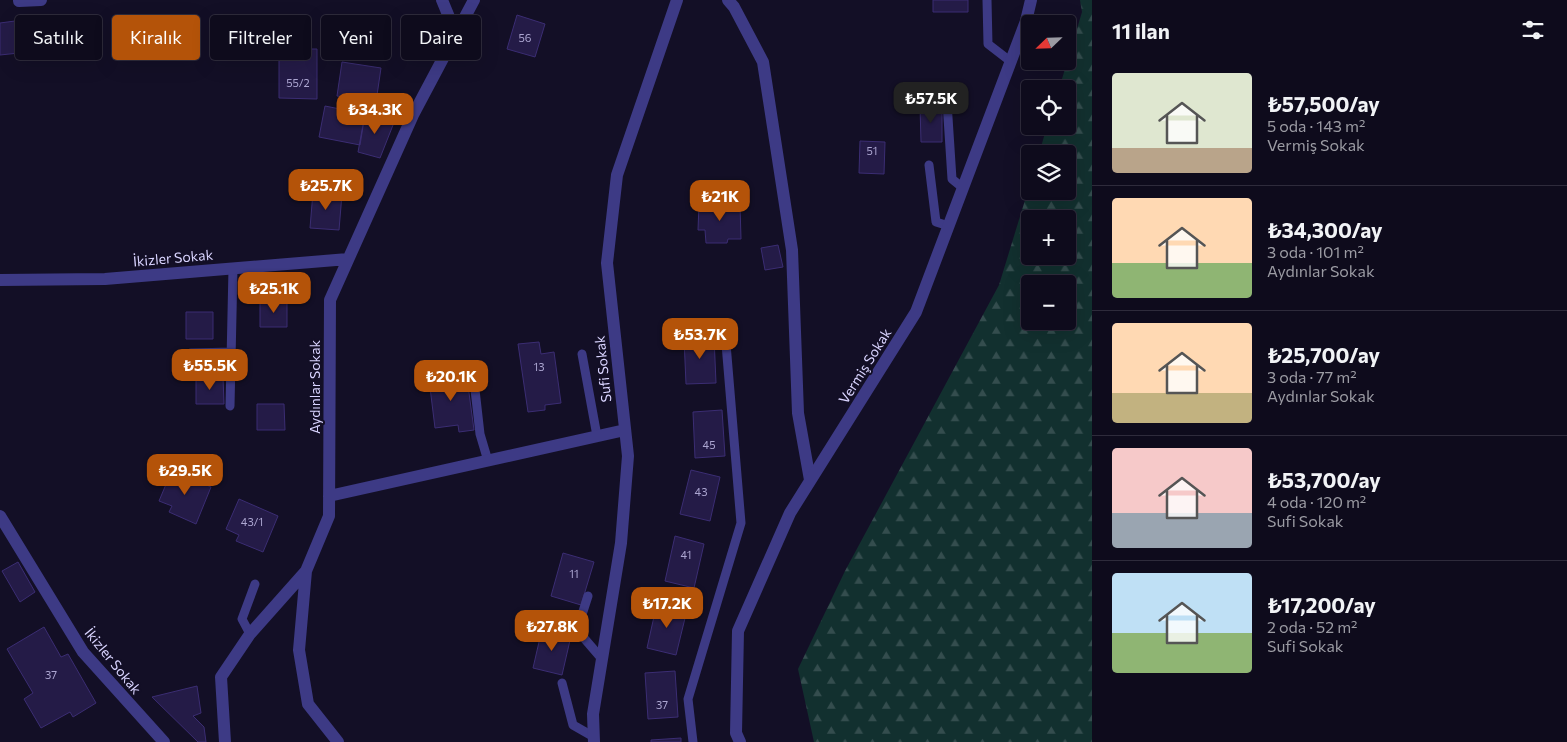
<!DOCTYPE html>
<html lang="tr">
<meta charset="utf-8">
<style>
:root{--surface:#0e0b1c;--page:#1c1929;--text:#f1f3f6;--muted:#9b9ba3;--line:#2e2b3b;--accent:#b45309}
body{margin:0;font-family:Commissioner,sans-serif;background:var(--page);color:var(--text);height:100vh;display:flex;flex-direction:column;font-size:19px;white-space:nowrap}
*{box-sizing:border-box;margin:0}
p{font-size:16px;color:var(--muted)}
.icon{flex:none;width:28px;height:28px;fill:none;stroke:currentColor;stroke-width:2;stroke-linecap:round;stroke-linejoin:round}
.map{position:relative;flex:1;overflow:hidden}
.panel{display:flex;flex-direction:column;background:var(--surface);width:475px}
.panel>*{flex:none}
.top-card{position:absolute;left:15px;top:15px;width:475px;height:45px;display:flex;gap:10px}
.needle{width:32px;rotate:247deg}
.buttons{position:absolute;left:1021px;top:15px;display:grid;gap:10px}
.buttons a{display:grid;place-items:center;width:55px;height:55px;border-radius:5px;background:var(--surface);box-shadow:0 5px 20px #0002,0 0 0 1px var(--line);font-size:25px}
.price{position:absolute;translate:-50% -42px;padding:0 11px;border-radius:10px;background:var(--accent);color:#fff;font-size:16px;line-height:32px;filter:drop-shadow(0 1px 2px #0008)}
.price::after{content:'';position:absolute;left:50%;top:30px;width:15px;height:11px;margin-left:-8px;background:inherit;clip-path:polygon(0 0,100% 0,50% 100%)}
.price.active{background:#222;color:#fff}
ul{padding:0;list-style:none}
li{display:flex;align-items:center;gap:15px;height:125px;padding:0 20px}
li+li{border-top:1px solid var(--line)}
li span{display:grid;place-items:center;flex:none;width:140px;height:100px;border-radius:5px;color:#555}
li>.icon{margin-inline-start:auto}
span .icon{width:60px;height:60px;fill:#fffc;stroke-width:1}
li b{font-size:21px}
h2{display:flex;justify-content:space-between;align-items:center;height:60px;padding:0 20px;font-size:21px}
.tag{padding:0 18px;border-radius:5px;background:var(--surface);box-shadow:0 5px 20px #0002,0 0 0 1px var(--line);font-size:18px;line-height:45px}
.tag.active{background:var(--accent);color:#fff}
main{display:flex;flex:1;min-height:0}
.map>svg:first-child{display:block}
</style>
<main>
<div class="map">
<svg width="1092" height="742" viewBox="0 0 1092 742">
<defs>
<pattern id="forest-firs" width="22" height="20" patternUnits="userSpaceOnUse" patternTransform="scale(1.25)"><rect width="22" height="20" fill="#12302f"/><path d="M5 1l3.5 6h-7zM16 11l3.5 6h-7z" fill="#344d4e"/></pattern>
</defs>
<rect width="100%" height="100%" fill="#130f26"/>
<!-- forest -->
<path fill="url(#forest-firs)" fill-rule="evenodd" d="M1080 0H1092V742H814L798 669 845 571 999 285 1030 184V191H1068V154H1039L1047 126H1068V89H1059L1082 12ZM1030 219H1068V256H1030ZM1030 284H1068V321H1030Z"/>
<!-- building -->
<path fill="#241b47" stroke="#3b2d73" d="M933 0H968V12H933Z
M517 15 545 24 535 57 507 49Z
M15 21 19 53 0 55V23Z
M279 49H317V99L279 98Z
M342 62 381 68 376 102 337 96Z
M325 106 365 114 360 145 319 137Z
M920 106H942V142H921Z
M365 114 395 120 380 158 358 152Z
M860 141 885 142 884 174 859 173Z
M313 192 342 194 339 230 310 228Z
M699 204 740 205 741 239H728L727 243H706L705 230H698Z
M778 245 783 267 765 270 761 248Z
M260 301H287V327H260Z
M186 312H213V339H186Z
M714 337 716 383 686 384 684 338Z
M539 342 541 354 554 352 561 403 545 405V410L528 412 518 344Z
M445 369 446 380 467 378 474 430 459 432 458 425 435 428 428 371Z
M223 377 224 404H196V378Z
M257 404H284L285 430H257Z
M722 410 725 456 695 458 693 412Z
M172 470 211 487 196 524 169 512 172 506 159 501Z
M691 470 720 477 710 521 680 514Z
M239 499 278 516 263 552 236 541 239 535 226 529Z
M675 536 704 544 694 588 665 581Z
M563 553 594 562 581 605 551 596Z
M18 562 35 592 20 602 2 571Z
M657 603 687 610 676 655 647 648Z
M44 627 61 657 68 654 96 703 73 717 70 712 41 728 24 699 33 693 7 649Z
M542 629 571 636 562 675 533 668Z
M675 671 678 717 648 719 645 673Z
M197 686 201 713 193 716 204 727 206 742H198L152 697Z
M681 738V742H651V740Z"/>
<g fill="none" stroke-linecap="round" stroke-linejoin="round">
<!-- service -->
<path stroke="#3d3a85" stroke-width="9" d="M987 0 988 44 1010 61
M947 102 952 179 963 188
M929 165 936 222 949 226
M191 353 232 352
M582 354 597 436
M473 372 480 434 488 461
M230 406 233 268
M588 596 577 630 602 659
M250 634 242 619 255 584
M562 683 573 725 594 737
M693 742 688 699 741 523 725 332"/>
<!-- minor -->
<path stroke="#3d3a85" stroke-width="12" d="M442 0 456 34
M728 0 734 7 763 62 792 250 798 413 810 480
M19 1 41 0
M0 280 105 279 348 259
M329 496 625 430
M0 516 83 652 164 742
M306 571 299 650 308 704 338 742
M225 742 221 677 250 634 306 571 329 516 330 300 413 115 474 0
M594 742 593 714 621 543 628 456 607 263 617 175 677 0"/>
<!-- tertiary -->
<path stroke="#3d3a85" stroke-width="12" d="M740 742 736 733 738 631 790 513 916 312 1026 21 1031 0"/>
</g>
<g text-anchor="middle" stroke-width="4" stroke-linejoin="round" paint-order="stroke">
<!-- number labels -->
<g font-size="11" fill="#aca6d1">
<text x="525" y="42">56</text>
<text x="298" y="87">55/2</text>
<text x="872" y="155">51</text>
<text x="539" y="371">13</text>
<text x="709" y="449">45</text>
<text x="701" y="496">43</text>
<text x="252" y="526">43/1</text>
<text x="686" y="559">41</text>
<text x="574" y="578">11</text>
<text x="51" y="679">37</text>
<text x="662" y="709">37</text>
</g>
<!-- street labels -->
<g font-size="14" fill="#d9d4ff" stroke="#130f26">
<text transform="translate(173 258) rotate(-5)" y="5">İkizler Sokak</text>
<text transform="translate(865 366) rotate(-58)" y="5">Vermiş Sokak</text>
<text transform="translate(603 369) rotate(-96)" y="5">Sufi Sokak</text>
<text transform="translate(315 387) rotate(-90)" y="5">Aydınlar Sokak</text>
<text transform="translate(113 661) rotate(51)" y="5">İkizler Sokak</text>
</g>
</g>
</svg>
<div class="buttons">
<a><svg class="needle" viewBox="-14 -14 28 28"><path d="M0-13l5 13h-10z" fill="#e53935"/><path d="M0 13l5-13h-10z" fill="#9b9ba3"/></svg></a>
<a><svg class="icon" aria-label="locate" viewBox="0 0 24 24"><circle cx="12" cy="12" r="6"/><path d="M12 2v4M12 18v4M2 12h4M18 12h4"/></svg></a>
<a><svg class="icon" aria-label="layers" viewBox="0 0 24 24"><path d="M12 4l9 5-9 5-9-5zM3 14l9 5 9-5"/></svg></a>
<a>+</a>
<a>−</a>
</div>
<b class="price active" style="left:931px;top:124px">₺57.5K</b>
<b class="price" style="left:375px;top:135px">₺34.3K</b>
<b class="price" style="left:326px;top:211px">₺25.7K</b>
<b class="price" style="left:720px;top:222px">₺21K</b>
<b class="price" style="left:274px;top:314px">₺25.1K</b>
<b class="price" style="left:700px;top:360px">₺53.7K</b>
<b class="price" style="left:210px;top:391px">₺55.5K</b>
<b class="price" style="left:451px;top:402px">₺20.1K</b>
<b class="price" style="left:185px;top:496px">₺29.5K</b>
<b class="price" style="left:667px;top:629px">₺17.2K</b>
<b class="price" style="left:552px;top:652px">₺27.8K</b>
<div class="top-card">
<a class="tag">Satılık</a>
<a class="tag active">Kiralık</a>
<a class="tag">Filtreler</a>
<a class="tag">Yeni</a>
<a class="tag">Daire</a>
</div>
</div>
<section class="panel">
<h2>11 ilan<svg class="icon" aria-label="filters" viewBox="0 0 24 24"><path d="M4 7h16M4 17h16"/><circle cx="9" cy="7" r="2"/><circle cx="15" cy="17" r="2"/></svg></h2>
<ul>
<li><span style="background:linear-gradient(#dfe7d0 75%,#b9a48a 0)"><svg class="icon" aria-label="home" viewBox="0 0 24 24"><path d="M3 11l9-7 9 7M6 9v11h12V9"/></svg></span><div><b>₺57,500/ay</b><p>5 oda · 143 m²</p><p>Vermiş Sokak</p></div></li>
<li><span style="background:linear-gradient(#ffd9b3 65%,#8fb573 0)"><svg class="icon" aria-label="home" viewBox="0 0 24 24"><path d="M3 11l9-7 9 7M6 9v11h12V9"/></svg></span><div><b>₺34,300/ay</b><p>3 oda · 101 m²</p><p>Aydınlar Sokak</p></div></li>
<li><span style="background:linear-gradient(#ffd9b3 70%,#c2b280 0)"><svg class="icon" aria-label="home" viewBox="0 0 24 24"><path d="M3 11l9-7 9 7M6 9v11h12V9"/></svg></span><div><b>₺25,700/ay</b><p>3 oda · 77 m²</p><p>Aydınlar Sokak</p></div></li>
<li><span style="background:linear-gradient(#f6c9c9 65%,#9aa5b1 0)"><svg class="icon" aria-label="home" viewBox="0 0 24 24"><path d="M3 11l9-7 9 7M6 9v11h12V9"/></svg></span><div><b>₺53,700/ay</b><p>4 oda · 120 m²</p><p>Sufi Sokak</p></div></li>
<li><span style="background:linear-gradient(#bfe0f5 60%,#8fb573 0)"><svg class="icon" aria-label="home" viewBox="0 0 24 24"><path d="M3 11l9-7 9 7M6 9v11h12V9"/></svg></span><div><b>₺17,200/ay</b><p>2 oda · 52 m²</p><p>Sufi Sokak</p></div></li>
</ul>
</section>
</main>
